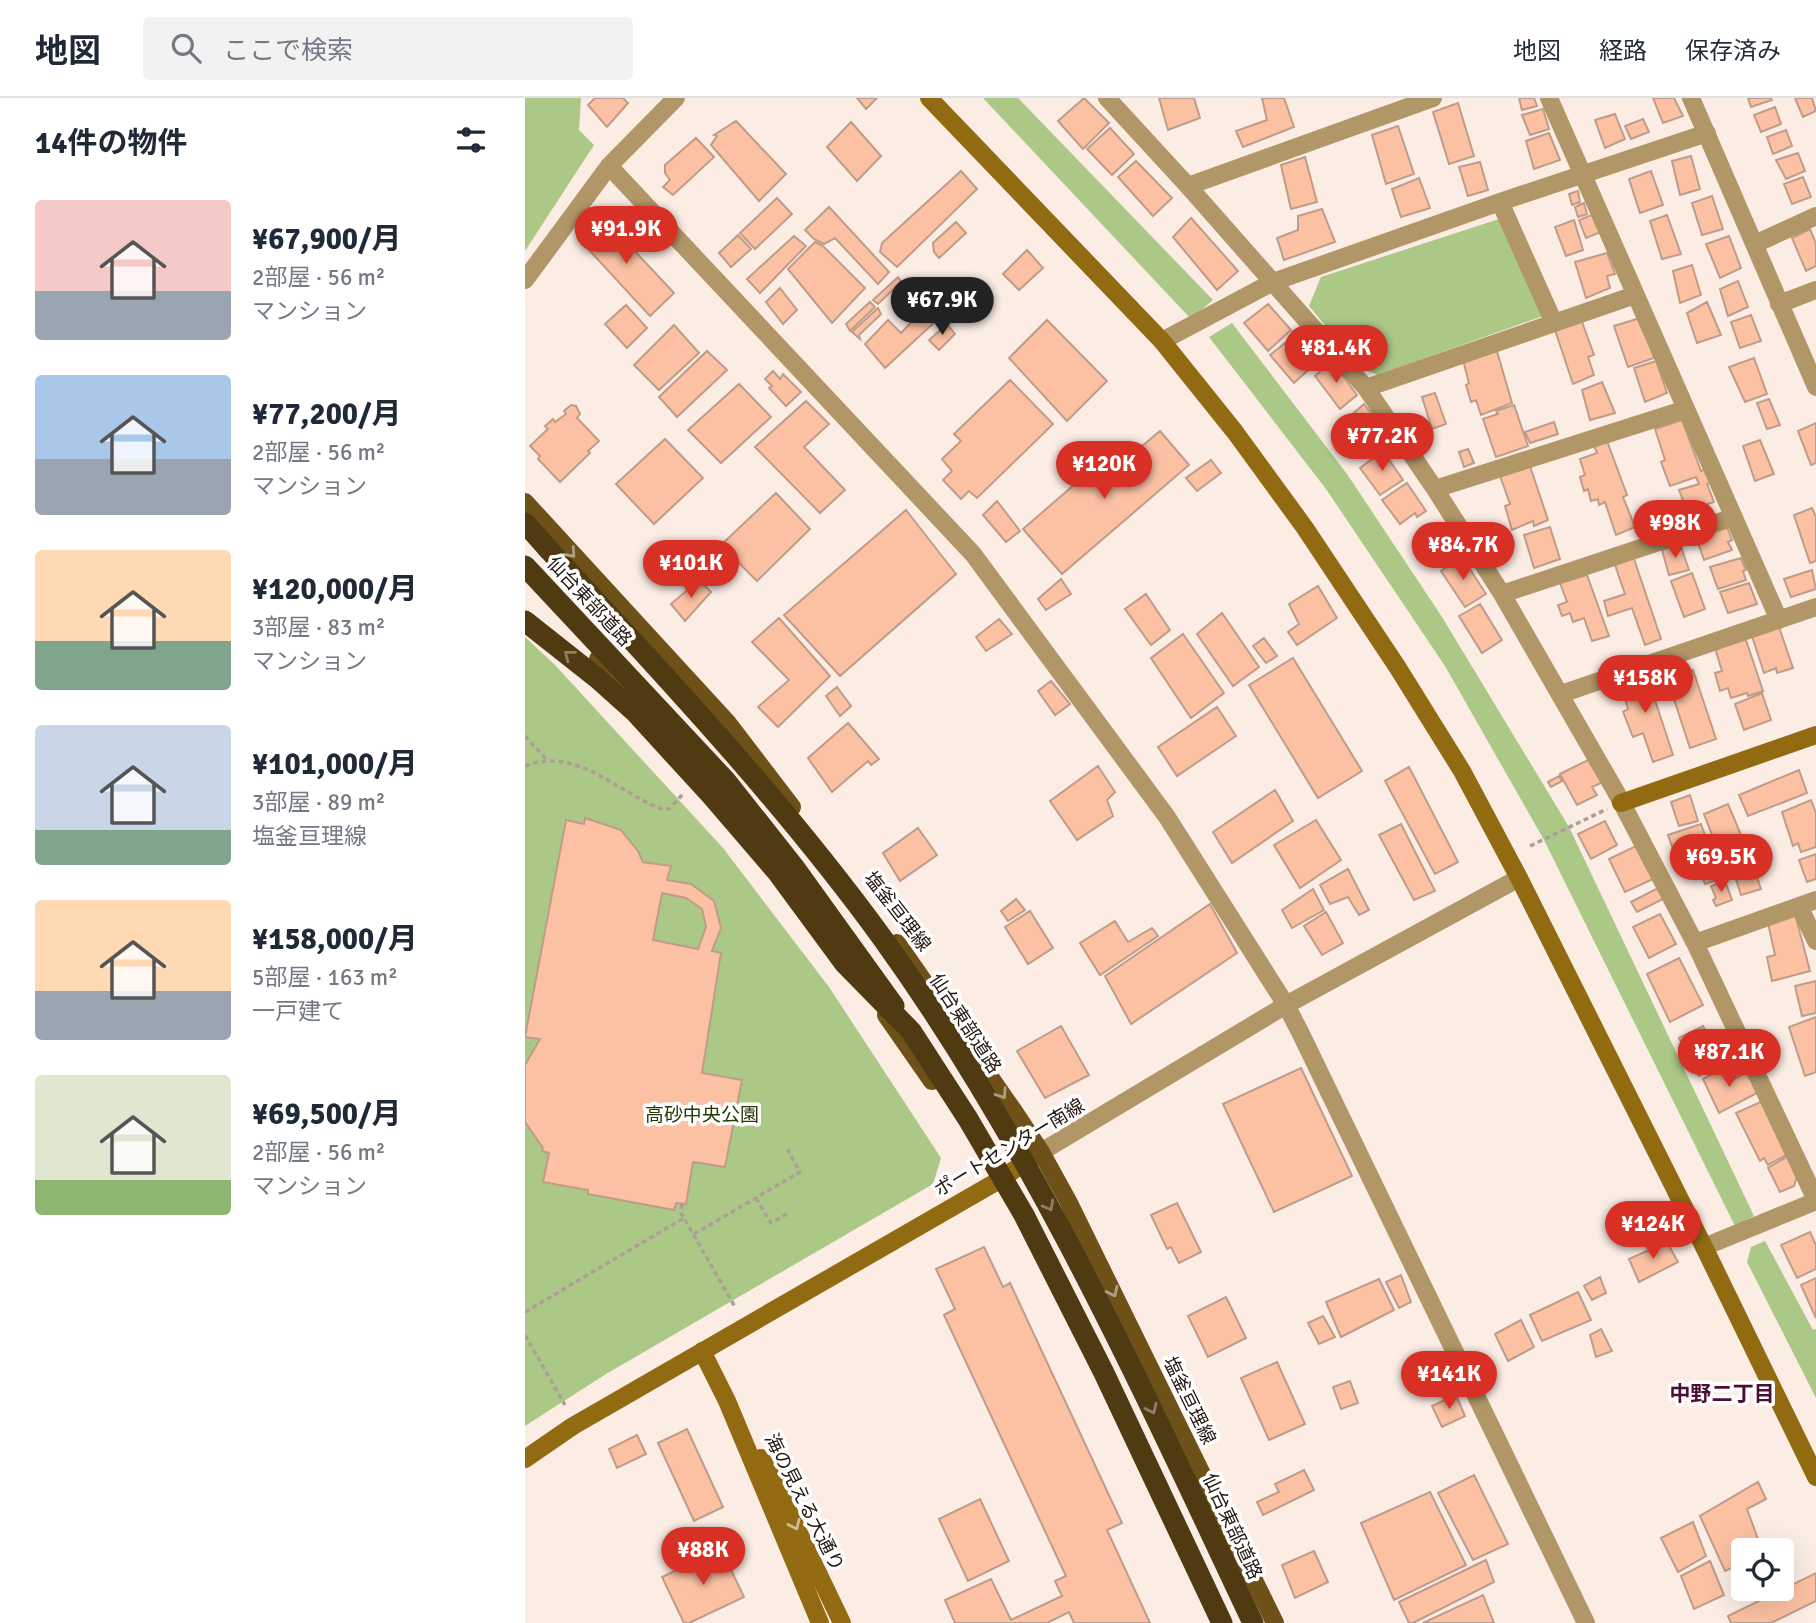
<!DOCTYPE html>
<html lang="ja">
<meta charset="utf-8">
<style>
:root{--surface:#fff;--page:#f2f2f3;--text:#1f2937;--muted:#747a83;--line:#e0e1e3;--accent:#d93025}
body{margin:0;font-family:Signika,"Noto Sans JP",sans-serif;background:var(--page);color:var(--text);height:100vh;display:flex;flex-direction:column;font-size:26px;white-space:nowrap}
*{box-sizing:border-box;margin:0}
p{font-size:23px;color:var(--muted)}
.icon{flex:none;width:38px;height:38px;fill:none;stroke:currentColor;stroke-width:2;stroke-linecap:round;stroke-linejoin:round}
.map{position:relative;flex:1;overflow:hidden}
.side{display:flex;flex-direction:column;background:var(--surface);width:525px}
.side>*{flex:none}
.tools{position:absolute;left:1206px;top:1440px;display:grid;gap:14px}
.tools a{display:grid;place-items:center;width:63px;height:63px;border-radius:7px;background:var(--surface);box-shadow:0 7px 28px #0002;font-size:35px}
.price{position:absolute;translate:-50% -60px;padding:0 16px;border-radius:24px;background:var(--accent);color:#fff;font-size:23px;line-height:46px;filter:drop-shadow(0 2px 4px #0008)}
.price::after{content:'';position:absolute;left:50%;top:42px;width:21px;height:16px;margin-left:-10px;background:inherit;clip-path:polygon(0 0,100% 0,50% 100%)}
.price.current{background:#222;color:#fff}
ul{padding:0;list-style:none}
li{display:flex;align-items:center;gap:21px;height:175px;padding:0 35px}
li span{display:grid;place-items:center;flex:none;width:196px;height:140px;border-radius:7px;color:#555}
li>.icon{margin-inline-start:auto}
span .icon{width:84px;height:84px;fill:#fffc;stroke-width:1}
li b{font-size:30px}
h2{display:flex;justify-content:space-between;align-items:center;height:84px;padding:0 35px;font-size:30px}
header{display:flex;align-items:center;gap:42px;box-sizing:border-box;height:98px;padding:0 35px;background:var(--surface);border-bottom:2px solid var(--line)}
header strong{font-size:33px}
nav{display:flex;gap:38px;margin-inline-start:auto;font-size:24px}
.search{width:490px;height:63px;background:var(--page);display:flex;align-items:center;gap:18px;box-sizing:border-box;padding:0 24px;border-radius:7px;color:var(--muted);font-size:26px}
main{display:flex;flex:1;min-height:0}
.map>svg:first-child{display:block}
</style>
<header>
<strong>地図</strong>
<div class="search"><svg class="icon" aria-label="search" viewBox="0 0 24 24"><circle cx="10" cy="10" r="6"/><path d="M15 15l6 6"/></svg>ここで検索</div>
<nav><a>地図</a><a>経路</a><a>保存済み</a></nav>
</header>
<main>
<section class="side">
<h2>14件の物件<svg class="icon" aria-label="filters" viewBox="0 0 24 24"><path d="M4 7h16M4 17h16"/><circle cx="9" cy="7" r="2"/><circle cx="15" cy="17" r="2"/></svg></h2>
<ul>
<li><span style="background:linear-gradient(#f6c9c9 65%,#9aa5b1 0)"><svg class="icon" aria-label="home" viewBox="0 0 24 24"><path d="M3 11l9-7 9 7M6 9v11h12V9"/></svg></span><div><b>¥67,900/月</b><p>2部屋 · 56 m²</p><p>マンション</p></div></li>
<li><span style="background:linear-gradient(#a9c7e8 60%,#9aa5b1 0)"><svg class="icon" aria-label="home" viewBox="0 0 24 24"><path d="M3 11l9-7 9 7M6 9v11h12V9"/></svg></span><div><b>¥77,200/月</b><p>2部屋 · 56 m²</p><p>マンション</p></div></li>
<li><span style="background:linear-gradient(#ffd9b3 65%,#7fa58c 0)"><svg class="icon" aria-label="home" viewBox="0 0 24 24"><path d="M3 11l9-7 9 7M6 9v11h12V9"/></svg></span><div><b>¥120,000/月</b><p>3部屋 · 83 m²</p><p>マンション</p></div></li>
<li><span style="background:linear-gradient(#c9d6e8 75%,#7fa58c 0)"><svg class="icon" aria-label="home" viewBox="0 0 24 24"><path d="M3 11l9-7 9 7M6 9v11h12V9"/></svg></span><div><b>¥101,000/月</b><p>3部屋 · 89 m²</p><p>塩釜亘理線</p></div></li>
<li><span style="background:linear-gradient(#ffd9b3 65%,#9aa5b1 0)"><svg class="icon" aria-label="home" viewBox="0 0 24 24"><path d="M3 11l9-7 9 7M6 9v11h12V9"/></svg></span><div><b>¥158,000/月</b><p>5部屋 · 163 m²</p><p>一戸建て</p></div></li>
<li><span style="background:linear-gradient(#dfe7d0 75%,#8fb573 0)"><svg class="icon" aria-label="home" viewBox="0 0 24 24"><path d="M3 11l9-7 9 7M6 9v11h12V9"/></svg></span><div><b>¥69,500/月</b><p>2部屋 · 56 m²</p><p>マンション</p></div></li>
</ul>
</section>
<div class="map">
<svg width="1291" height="1525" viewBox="0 0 1291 1525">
<rect width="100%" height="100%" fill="#fbece4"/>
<!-- green -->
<path fill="#abc887" d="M0 0H56L54 32 69 47 0 153Z
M458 0H493L688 202 666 221Z
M977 120 1018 218 853 277 837 271 784 208 796 179Z
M707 225 822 376 917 519 1044 729 1229 1118 1210 1128 1019 742 920 568 801 391 684 239Z
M0 539 30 567 198 750 304 889 416 1060 408 1086 81 1276 0 1328Z
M1240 1143 1288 1232 1291 1231V1300L1222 1164 1226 1149Z"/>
<!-- building -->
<path fill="#fcc1a3" stroke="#bf9c89" stroke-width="2" fill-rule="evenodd" d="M70 0H98L103 5 82 29 63 7Z
M332 0H352L341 11Z
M559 0 584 25 558 51 533 23Z
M634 0H669L675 20 643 32Z
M737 0H759L769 29 718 49 711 33 742 22Z
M994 0H1009L1012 8 997 12Z
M1128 0H1149L1158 18 1138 25Z
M1223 0H1246L1247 2 1226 9Z
M1270 0H1287L1291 13 1278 19Z
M933 5 949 58 924 66 908 14Z
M1250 9 1256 26 1236 34 1229 17Z
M1018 11 1024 31 1005 37 997 17Z
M1090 16 1100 41 1080 50 1070 22Z
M1118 21 1124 34 1106 41 1100 28Z
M211 23 261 76 234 103 186 47 192 38 189 37Z
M326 24 356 58 332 83 302 49Z
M873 28 889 76 861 86 847 37Z
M585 30 609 56 587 77 562 51Z
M1261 32 1267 48 1248 56 1242 39Z
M1024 35 1035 62 1009 71 1001 43Z
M171 40 189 59 148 97 138 89 145 82 140 75V67Z
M1273 55 1280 73 1261 81 1251 62Z
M1166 58 1175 91 1155 97 1147 63Z
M780 59 792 104 766 111 756 67Z
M611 63 647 100 628 118 593 79Z
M955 64 963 92 943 98 934 69Z
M436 73 452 91 372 169 355 154 357 145Z
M1126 73 1138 107 1115 115 1104 81Z
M1278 79 1286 99 1267 106 1259 86Z
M894 80 905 110 876 119 867 91Z
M1053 93 1055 104 1047 107 1044 96Z
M1187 98 1198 131 1177 137 1167 105Z
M252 100 267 116 230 151 215 135Z
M1059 105 1062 116 1053 119 1050 109Z
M304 109 364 174 353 186 310 140 299 146 289 141 280 132Z
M797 111 810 144 759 162 752 140 773 132V118Z
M1069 116 1076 134 1061 140 1054 122Z
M76 117 149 195 125 218 53 140Z
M1142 117 1156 156 1137 161 1125 123Z
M666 120 713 173 692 192 648 139Z
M1049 122 1058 152 1041 158 1030 129Z
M431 124 441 135 414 160 409 154 408 145Z
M1285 131 1291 146V168L1281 173 1267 140Z
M213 137 226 151 206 169 194 155Z
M269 138 281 148 235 195 222 181Z
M1204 138 1216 170 1195 180 1181 146Z
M290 144 298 148 340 190 307 225 263 171Z
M502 152 518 170 494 192 478 176Z
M1082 155 1090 176 1082 178 1085 190 1061 200 1050 164Z
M1167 167 1176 197 1155 205 1148 173Z
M373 179 376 184 353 206 348 202Z
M1213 183 1223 209 1203 218 1195 191Z
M255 190 272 212 258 226 241 204Z
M345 204 350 209 325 233 321 226Z
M1182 204 1196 237 1172 245 1162 215Z
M743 206 766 232 743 253 719 225Z
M101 207 122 230 102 250 80 226Z
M353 210 356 216 334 237 335 241 327 234Z
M400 210 412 222 360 270 340 246 363 222 376 235Z
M1226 217 1236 243 1215 250 1206 224Z
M1115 220 1129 260 1103 269 1089 228Z
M1056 221 1069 257 1063 259 1069 277 1048 286 1029 229Z
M522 222 582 283 542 323 484 260Z
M422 226 430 236 414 252 404 242Z
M149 227 174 255 134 292 109 267Z
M769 238 791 265 769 285 745 257Z
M971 250 987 305 956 317 951 302 946 304 941 287 944 285 938 262Z
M182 253 202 272 152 319 134 299Z
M1229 260 1242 296 1220 304 1204 269Z
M807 263 832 297 815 311 790 278Z
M1131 263 1142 295 1120 304 1109 270Z
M248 273 255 281 258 276 276 294 261 308 244 290 247 288 240 281Z
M485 282 528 326 452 400 444 393 436 401 418 382 427 373 417 361 436 343 429 336Z
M1077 284 1090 315 1065 322 1057 292Z
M214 286 246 319 196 365 163 332Z
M910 295 921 326 907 331 897 299Z
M1244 301 1255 327 1242 331 1232 305Z
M281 303 304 326 279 349 320 392 295 415 230 349Z
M839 306 864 338 847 351 823 320Z
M46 307 51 308 55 316 52 320 74 343 63 353 65 355 35 384 13 361 15 358 5 348 23 331 20 328 28 321 30 324 41 316 39 313Z
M989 307 1003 348 971 359 958 321 973 316 971 313Z
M1157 322 1176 373 1182 371 1187 384 1182 386 1189 404 1162 413 1154 392 1174 386 1171 379 1145 388 1136 364 1140 362 1130 331Z
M1029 324 1033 336 1005 345 1000 334Z
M1291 325V365L1286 367 1273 333Z
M635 333 664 367 537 476 498 431 594 348 604 359Z
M140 341 178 380 129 426 91 386Z
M1235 342 1249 376 1230 383 1218 348Z
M1082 343 1102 397 1098 399 1110 429 1091 437 1080 404 1074 407 1073 401 1066 403 1063 391 1059 393 1055 379 1060 377 1055 361 1072 355 1069 348Z
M943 351 949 365 939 369 934 354Z
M858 353 878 382 855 397 835 370Z
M686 362 696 375 672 393 661 380Z
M1005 368 1023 422 1009 428 1008 423 987 432 980 408 985 406 975 378Z
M882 385 901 413 892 419 890 415 875 426 857 402Z
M251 395 285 431 232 483 196 447Z
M472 403 495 433 481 444 458 417Z
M1287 410 1291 419V463L1285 465 1269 417Z
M381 412 431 476 315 578 259 517Z
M1025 429 1035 461 1009 470 999 437Z
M1202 429 1207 442 1203 444 1207 452 1179 462 1171 439Z
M1155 446 1164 472 1144 477 1137 452Z
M1108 458 1136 541 1120 547 1107 510 1083 518 1079 503 1100 496 1089 464Z
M937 459 961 496 940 509 916 473Z
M1216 460 1221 472 1218 473 1221 482 1193 491 1185 469Z
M1287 472 1291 491 1266 499 1259 481Z
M1167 475 1180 511 1159 519 1146 483Z
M1062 477 1084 538 1067 543 1059 520 1048 524 1045 515 1037 518 1033 507 1042 504 1035 485Z
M536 481 546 496 521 512 513 501Z
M174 482 186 494 160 523 146 506Z
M1224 485 1232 506 1203 515 1195 494Z
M793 488 812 520 772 547 763 534 774 526 764 506Z
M621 496 645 532 626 547 600 511Z
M955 506 977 542 957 555 934 518Z
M697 515 734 569 708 588 672 536Z
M254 520 305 578 253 629 233 609 264 582 227 544Z
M474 521 487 536 461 553 451 539Z
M1253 526 1268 570 1252 575 1251 570 1239 575 1226 535Z
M658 536 699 595 666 620 626 560Z
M1219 536 1238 593 1223 598 1222 595 1206 600 1203 590 1195 593 1190 575 1197 573 1189 547Z
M739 540 752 558 741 565 728 548Z
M768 560 837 673 793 700 724 587Z
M1120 572 1148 657 1128 664 1118 635 1108 639 1098 614 1103 611 1094 580Z
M1168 572 1191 641 1165 650 1142 580Z
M526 583 545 606 530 617 513 593Z
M312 589 326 608 315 618 301 598Z
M1237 595 1246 622 1219 632 1210 606Z
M692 609 711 638 652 678 633 649Z
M323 625 354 661 346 667 343 663 307 694 283 660Z
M1065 661 1078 684 1067 689 1072 697 1052 707 1035 676Z
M573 668 590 694 582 702 588 718 552 742 525 703Z
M884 669 933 764 910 776 860 683Z
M1274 672 1282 695 1223 718 1214 697Z
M1034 678 1037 683 1026 689 1023 684Z
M750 692 768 723 707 765 688 734Z
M1165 697 1173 723 1154 728 1146 704Z
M1286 702 1291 715V749L1276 754 1273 745 1268 748 1257 714Z
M1203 706 1216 737 1191 747 1179 716Z
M60 720 96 732 113 753 118 764 146 768 142 782 166 786 189 803 196 830 187 853 196 855 177 975 217 982 200 1069 168 1064 161 1106 151 1105 149 1112 63 1096V1092L18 1084 24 1055 17 1053 18 1050 0 1024V967L15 941 0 939 41 722 59 726ZM137 795 161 800 177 811 181 829 173 851 128 842Z
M791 722 816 762 775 790 749 747Z
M1080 723 1092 747 1066 761 1053 736Z
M876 726 910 793 889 802 854 737Z
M1176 726 1187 757 1154 768 1143 737Z
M393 730 412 757 375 783 358 755Z
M1111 748 1128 781 1100 794 1084 761Z
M1223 753 1236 791 1216 797 1204 760Z
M1291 756V781L1282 784 1274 762Z
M1193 767 1198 780 1180 786 1175 774Z
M823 771 844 812 834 817 823 799 805 806 795 787Z
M1200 783 1207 802 1191 808 1188 802 1191 800 1186 788Z
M1133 790 1138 801 1112 814 1106 804Z
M788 791 799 812 767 830 757 812Z
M491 801 500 812 483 823 476 813Z
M685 806 712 855 606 926 580 878Z
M505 813 528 850 503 866 480 829Z
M801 814 818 845 797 857 779 828Z
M1135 816 1151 846 1124 860 1108 829Z
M1270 816 1285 873 1247 883 1242 859 1250 857 1243 825Z
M590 823 603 844 627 830 633 838 575 877 555 845Z
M1154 860 1178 907 1145 924 1122 876Z
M1291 883V915L1277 918 1270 888Z
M1291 919V974L1280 978 1264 929Z
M536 928 564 977 520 1000 492 953Z
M1178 928 1197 966 1174 978 1154 940Z
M1200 969 1207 982 1222 974 1232 995 1194 1015 1178 981Z
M776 970 827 1078 749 1114 698 1006Z
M1240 1002 1265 1055 1243 1067 1239 1060 1235 1063 1211 1015Z
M1265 1057 1273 1075 1269 1088 1255 1094 1243 1070Z
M652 1105 676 1154 654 1165 646 1149 642 1151 626 1117Z
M1285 1134 1291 1147V1171L1272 1180 1256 1147Z
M1142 1144 1153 1164 1114 1184 1104 1161Z
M459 1149 478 1189 485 1185 597 1425 582 1432 625 1525H549L544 1514 522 1525H430L420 1502 466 1481 486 1522 537 1498 530 1483 541 1478 419 1217 430 1211 411 1171Z
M876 1177 886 1204 874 1210 861 1184Z
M1075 1179 1081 1195 1067 1202 1059 1188Z
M1291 1180V1220L1276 1187Z
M854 1181 869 1212 816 1239 801 1204Z
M1053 1194 1066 1222 1017 1243 1005 1217Z
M701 1199 721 1240 683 1259 663 1218Z
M798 1218 810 1239 794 1246 783 1225Z
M996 1222 1009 1249 983 1263 970 1236Z
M1076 1231 1087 1253 1071 1259 1065 1237Z
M752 1264 780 1326 744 1342 716 1280Z
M825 1283 833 1305 816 1311 808 1289Z
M931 1297 940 1318 917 1329 907 1308Z
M162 1331 198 1409 169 1423 133 1345Z
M112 1337 121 1356 92 1370 84 1351Z
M779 1372 789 1392 738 1417 732 1404 754 1394 750 1386Z
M949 1377 983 1446 948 1462 913 1395Z
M1233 1384 1241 1401 1222 1411 1237 1452H1218V1465L1200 1473 1175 1418Z
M905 1394 941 1467 869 1502 836 1425Z
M455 1401 484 1463 443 1483 414 1421Z
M1168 1424 1181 1458 1153 1474 1136 1440Z
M196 1451 219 1499 164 1525H159L137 1479Z
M789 1453 803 1484 770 1500 757 1467Z
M961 1462 969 1484 888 1525H884L874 1504Z
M1185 1463 1199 1497 1169 1511 1156 1478Z
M1291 1475V1503L1246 1525H1206L1203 1518Z
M958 1497 969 1525H898Z"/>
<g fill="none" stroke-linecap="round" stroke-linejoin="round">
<!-- path -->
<path stroke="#ad9f97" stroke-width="3.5" stroke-dasharray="5 3.5" stroke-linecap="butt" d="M0 638 22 662
M0 668C53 648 91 694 137 711H144L158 696
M1005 748 1082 711
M231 1100 246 1125 263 1115
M157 1106 156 1115 210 1209
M169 1136 275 1074 263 1053 267 1051
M0 1214 159 1120
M0 1237 40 1307"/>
<!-- street -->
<path stroke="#b19667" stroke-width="18" d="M582 0 663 88 841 290 910 391 977 496 1091 694 1170 845 1291 1102
M1024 0 1254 522
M1166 0 1291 289
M84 68 448 456 642 719 761 907 775 934 1061 1525
M663 88 908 0
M975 104 1029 225
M1230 146 1291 118
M0 182 84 68 151 0
M1254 206 1291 192
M637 243 748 184 975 104 1182 35
M841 290 1110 197
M910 391 1161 311
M977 496 1209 419
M1036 596 1291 509
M1274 808 1291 843
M1170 845 1291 802
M516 1054 761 907 994 780
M1179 1149 1291 1103"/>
<!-- secondary -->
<path stroke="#926a12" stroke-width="18" d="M404 0 637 243 710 334 780 430 873 570 937 673 994 780 1179 1149 1291 1379
M1096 705 1291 637
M177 1253 202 1303 295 1525
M236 1360 248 1381 317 1525
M0 1361 48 1328 471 1084 510 1058"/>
<!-- primary -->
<path stroke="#6d5118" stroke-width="18" d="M0 404 202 624 267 709
M73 561 115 608
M372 845 488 1012 516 1054 543 1103 750 1525
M361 917 407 983"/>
<!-- highway -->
<path stroke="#4f3a11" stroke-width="21" d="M0 425 24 452
M0 468 201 683 269 769 369 908"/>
<!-- highway-bridge -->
<path stroke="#4f3a11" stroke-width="21" d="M24 452C140 578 257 702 358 841 510 1052 617 1290 728 1525
M0 523 72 580 110 614 186 697 253 775 320 866 386 933 443 1021 499 1117 579 1275 697 1525"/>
</g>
<!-- one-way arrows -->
<defs><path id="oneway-chevron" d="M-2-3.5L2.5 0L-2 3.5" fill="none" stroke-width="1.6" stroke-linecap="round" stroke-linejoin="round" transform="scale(1.75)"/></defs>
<g stroke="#af9f80">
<use href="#oneway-chevron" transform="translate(46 455) rotate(48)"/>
<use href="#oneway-chevron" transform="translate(477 996) rotate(56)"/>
<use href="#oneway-chevron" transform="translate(588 1194) rotate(64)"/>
</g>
<g stroke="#8d7f64">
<use href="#oneway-chevron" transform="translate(44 557) rotate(-142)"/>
<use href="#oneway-chevron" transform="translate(524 1108) rotate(61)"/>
<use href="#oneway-chevron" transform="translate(627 1311) rotate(65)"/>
</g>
<use stroke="#cebc94" href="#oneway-chevron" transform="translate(270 1427) rotate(65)"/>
<g text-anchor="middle" stroke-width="7" stroke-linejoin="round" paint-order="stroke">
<!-- street labels -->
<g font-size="19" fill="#23160f" stroke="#fff">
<text transform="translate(65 503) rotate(47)" y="7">仙台東部道路</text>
<text transform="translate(373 813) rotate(52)" y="7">塩釜亘理線</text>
<text transform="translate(441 925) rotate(57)" y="7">仙台東部道路</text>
<text transform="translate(484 1049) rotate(-31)" y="7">ポートセンター南線</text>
<text transform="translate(665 1302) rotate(64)" y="7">塩釜亘理線</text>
<text transform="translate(280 1404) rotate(63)" y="7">海の見える大通り</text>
<text transform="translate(708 1428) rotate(65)" y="7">仙台東部道路</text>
</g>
<!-- park labels -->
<g font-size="19" fill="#263804" stroke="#fff">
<text x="177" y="1023">高砂中央公園</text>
</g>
<!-- neighbourhood labels -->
<g font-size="21" font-weight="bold" fill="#4b0f36" stroke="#fff">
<text x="1197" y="1303">中野二丁目</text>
</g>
</g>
</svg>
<div class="tools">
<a><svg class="icon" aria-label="locate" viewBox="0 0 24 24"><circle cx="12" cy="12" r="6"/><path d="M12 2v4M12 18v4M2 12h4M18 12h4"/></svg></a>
</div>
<b class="price" style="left:101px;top:168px">¥91.9K</b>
<b class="price current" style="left:417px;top:239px">¥67.9K</b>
<b class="price" style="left:811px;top:287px">¥81.4K</b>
<b class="price" style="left:857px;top:375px">¥77.2K</b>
<b class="price" style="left:579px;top:403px">¥120K</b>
<b class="price" style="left:1150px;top:462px">¥98K</b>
<b class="price" style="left:938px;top:484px">¥84.7K</b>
<b class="price" style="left:166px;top:502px">¥101K</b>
<b class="price" style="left:1120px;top:617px">¥158K</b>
<b class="price" style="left:1196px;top:796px">¥69.5K</b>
<b class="price" style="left:1204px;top:991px">¥87.1K</b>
<b class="price" style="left:1128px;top:1163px">¥124K</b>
<b class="price" style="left:924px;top:1313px">¥141K</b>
<b class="price" style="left:178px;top:1489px">¥88K</b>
</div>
</main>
